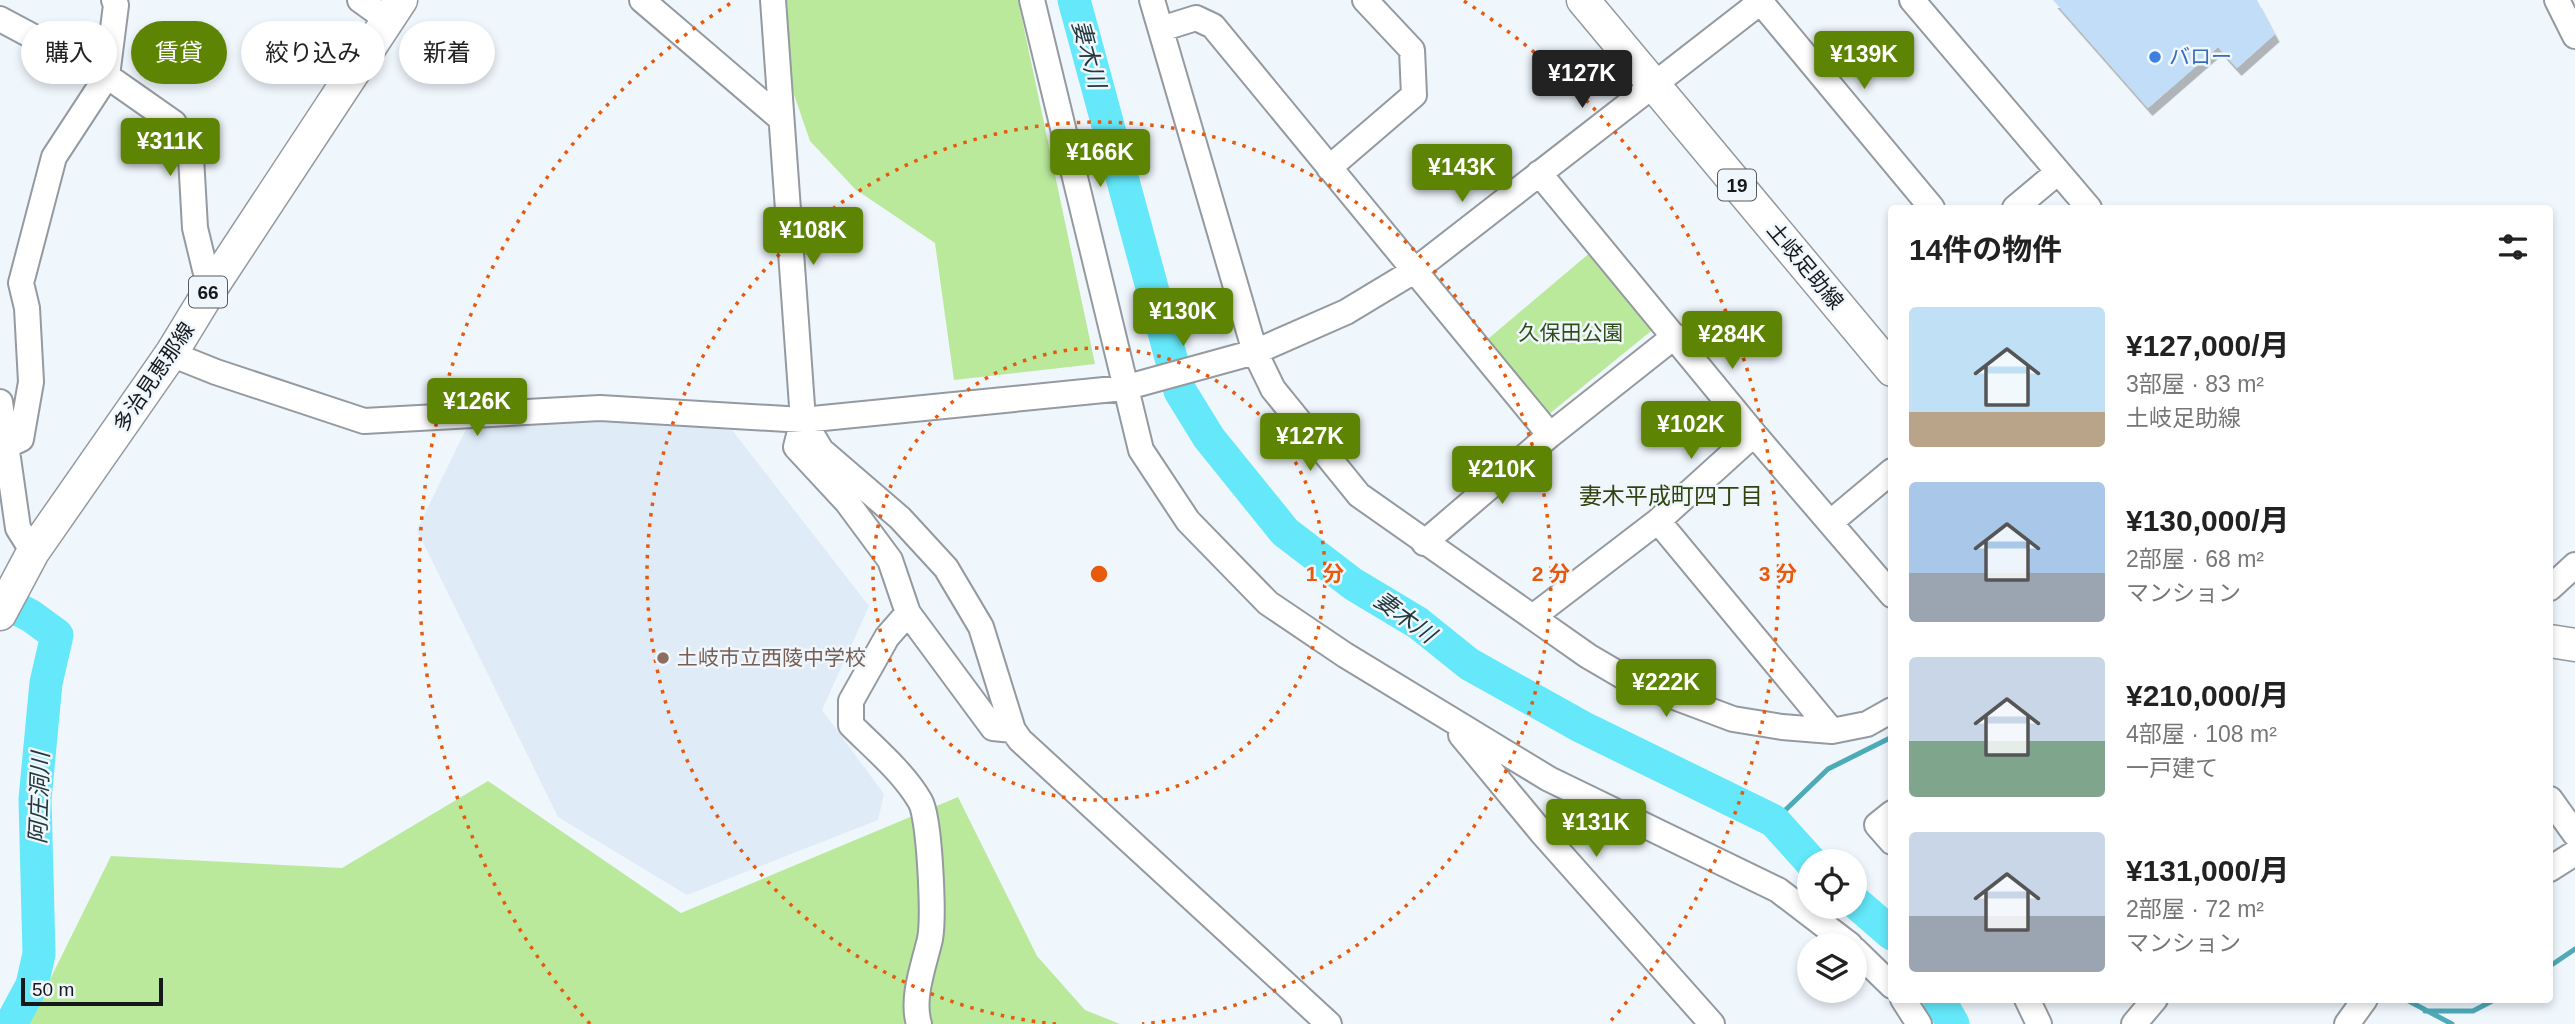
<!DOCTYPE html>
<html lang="ja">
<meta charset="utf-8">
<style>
:root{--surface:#fff;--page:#f6f6f6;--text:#222;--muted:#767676;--accent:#5e8404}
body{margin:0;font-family:Arial,"Noto Sans JP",sans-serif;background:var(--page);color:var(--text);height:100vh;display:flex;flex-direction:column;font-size:26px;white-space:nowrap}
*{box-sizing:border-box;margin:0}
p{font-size:23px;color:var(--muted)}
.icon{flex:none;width:38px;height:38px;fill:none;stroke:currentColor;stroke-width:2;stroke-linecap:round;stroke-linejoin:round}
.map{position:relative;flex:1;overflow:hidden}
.details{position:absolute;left:1888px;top:205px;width:665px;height:798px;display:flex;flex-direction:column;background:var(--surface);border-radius:7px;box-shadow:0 4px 10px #0003}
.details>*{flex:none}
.guide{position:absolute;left:21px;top:21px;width:665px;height:63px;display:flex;gap:14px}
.fabs{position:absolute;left:1797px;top:849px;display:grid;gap:14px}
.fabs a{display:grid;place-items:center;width:70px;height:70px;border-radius:50%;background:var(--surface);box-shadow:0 4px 10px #0003;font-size:35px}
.scale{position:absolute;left:21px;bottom:18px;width:142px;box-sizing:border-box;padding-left:7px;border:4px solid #16181a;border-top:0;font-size:19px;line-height:24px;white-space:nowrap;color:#16181a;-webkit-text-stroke:5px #eff6fc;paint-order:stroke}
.price{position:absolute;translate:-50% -60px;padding:0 16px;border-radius:7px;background:var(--accent);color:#fff;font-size:23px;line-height:46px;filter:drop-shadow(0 2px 4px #0008)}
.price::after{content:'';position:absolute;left:50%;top:42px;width:21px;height:16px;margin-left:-10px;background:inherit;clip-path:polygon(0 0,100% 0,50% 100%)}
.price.on{background:#222;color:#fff}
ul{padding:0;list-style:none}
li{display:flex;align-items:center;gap:21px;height:175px;padding:0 21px}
li span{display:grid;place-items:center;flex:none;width:196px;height:140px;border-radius:7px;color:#555}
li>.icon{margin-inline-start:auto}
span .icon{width:84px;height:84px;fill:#fffc;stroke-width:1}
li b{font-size:30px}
h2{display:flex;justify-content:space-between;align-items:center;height:84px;padding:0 21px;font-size:30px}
.chip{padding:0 24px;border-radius:32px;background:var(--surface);box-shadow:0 4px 10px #0003;font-size:24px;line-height:63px}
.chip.on{background:var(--accent);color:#fff}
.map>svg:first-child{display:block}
</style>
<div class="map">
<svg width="2575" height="1024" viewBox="0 0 2575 1024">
<defs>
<filter id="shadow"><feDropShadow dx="4.5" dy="8" stdDeviation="0" flood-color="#0004"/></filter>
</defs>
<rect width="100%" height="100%" fill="#eff6fc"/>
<!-- built -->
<path fill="#dfebf7" d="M616 417 732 430 869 606 822 710 884 794 878 820 687 895 558 817 417 530 468 425Z"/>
<!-- green -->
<path fill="#bae99c" d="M787 0H1018L1095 364 954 380 935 243 855 189 810 141 789 80Z
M1592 251 1656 327 1543 419 1482 344Z
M488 781 681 913 958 797 1037 956 1085 1010 1120 1024H28L111 856 342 868Z"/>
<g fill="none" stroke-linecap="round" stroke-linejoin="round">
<!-- stream -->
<path stroke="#4daab7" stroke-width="5" d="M1774 821 1828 769 1892 737
M2550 966 2575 949
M2405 999 2452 1024
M2425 1011H2473L2496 999"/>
<!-- river -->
<path stroke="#64e8fa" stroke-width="33" d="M1074 0 1180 391 1209 438 1285 532 1353 584 1418 623 1469 664 1582 727 1774 821 1810 861
M0 600 31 616 57 635 46 683 35 799 39 954 32 985 11 1024
M1855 902 1892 934
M1939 999 1953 1024"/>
</g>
<!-- building -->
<path fill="#c1ddf7" filter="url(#shadow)" d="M2053 0H2257L2275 34 2237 68 2218 47 2148 108Z"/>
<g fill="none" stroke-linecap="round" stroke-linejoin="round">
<defs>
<path id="minor" d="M360 0 389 21
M642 0 780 118
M773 0 803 420 796 447 847 502 890 560 908 613 993 728 1013 730 1020 740 1329 1024
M1032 0 1141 450 1188 521 1268 603 1345 655 1549 779 1778 890 1850 945
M1152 0 1255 352 1273 389 1359 495 1588 656 1629 680 1733 719 1782 727 1832 731 1867 724 1892 710
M1759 0 1932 208
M1912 0 2089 208
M2557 0 2575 36
M0 19 107 76 174 123 191 157 195 228 210 290
M1161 29 1196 18 1213 26 1550 435
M1329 168 1414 95 1412 50 1365 0
M1539 173 1754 434 1892 595
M2015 208 2058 172
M171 354 216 372 364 421 600 408 803 420 1124 388 1255 352 1346 312 1414 271 1763 0
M0 402 18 528 33 552
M803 420 821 450 900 518 946 568 981 627 1013 730
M0 449 21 439 31 382 27 308 21 283 54 157 107 76 116 5 114 0
M1658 521 1832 731
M1831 522 1892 471
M1424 543 1550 435 1675 336
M2550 588 2575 565
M908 613 887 637 851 701V725C875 749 903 772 920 801 930 817 934 918 930 939 924 965 911 998 919 1024
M1534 616 1658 521 1754 434
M1461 735 1543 834 1712 1024
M2550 799 2575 834
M1892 813 1877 825 1892 842
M2550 869 2575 853
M1855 950 1892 986
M1903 999 1919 1024
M2027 999 2039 1024
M2134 1024 2155 999
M2347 1024 2365 999"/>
<path id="major" d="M1583 0 1892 370
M0 614 33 552 171 354 210 290 401 0
M2550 641 2575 645"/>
</defs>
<!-- minor casing -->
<use href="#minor" stroke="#949a9f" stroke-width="28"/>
<!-- major casing -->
<use href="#major" stroke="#949a9f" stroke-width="35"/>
<!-- minor -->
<use href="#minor" stroke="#fff" stroke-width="24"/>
<!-- major -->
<use href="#major" stroke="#fff" stroke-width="32"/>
</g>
<!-- distance rings -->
<g fill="none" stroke="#e8590c" stroke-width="3.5" stroke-dasharray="3.5 7">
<circle cx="1099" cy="574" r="226"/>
<path d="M1056 1024A452 452 0 1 1 1142 1024"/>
<path d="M590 1024A679 679 0 0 1 734 1M1464 1A679 679 0 0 1 1608 1024"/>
</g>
<!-- markers -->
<circle fill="#3f7fe0" stroke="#eff6fc" stroke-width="2.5" cx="2155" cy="57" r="7"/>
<circle fill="#8d6e63" stroke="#eff6fc" stroke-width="2.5" cx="663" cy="658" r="7"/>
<g text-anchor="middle" stroke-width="5" stroke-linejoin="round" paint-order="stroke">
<!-- shield labels -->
<g fill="#eff6fc" stroke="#575b5e" stroke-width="2">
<rect x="1718" y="169.5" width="38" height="31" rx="5"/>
<rect x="189" y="276.5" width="38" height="31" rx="5"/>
</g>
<g font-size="19" font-weight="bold" fill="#16181a">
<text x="1737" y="192">19</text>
<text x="208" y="299">66</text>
</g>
<!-- shop labels -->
<g font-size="21" fill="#366cbe" stroke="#eff6fc" text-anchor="start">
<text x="2169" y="64">バロー</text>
</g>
<!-- street labels -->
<g font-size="21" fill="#16181a" stroke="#eff6fc">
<text transform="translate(1805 266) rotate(50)" y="7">土岐足助線</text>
<text transform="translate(154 377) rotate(-56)" y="7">多治見恵那線</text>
</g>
<!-- park labels -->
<g font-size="21" fill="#304e19" stroke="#eff6fc">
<text x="1571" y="340">久保田公園</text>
</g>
<!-- education labels -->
<g font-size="21" fill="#785e54" stroke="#eff6fc" text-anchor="start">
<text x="677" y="665">土岐市立西陵中学校</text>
</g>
<!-- water labels -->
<g font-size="23" font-style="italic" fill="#21383c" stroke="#eff6fc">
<text transform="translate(1089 54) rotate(75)" y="8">妻木川</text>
<text transform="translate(1405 617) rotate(36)" y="8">妻木川</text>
<text transform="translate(39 798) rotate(-88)" y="8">阿庄洞川</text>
</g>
<!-- neighbourhood labels -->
<g font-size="23" fill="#31440f" stroke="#eff6fc">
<text x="1671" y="504">妻木平成町四丁目</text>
</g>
</g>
<circle cx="1099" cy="574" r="10" fill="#e8590c" stroke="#eff6fc" stroke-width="3.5"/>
<g font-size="21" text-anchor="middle" font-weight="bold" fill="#e8590c" stroke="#eff6fc" stroke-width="5" stroke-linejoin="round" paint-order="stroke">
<text x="1325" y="581">1 分</text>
<text x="1551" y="581">2 分</text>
<text x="1778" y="581">3 分</text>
</g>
</svg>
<div class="fabs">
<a><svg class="icon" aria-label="locate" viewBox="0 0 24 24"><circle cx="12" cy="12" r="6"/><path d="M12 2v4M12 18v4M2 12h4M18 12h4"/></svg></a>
<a><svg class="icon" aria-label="layers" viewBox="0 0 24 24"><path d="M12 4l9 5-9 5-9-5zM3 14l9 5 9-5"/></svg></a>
</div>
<div class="scale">50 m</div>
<b class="price" style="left:1864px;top:91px">¥139K</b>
<b class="price on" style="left:1582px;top:110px">¥127K</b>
<b class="price" style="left:170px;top:178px">¥311K</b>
<b class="price" style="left:1100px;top:189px">¥166K</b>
<b class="price" style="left:1462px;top:204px">¥143K</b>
<b class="price" style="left:813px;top:267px">¥108K</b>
<b class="price" style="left:1183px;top:348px">¥130K</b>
<b class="price" style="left:1732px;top:371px">¥284K</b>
<b class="price" style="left:477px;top:438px">¥126K</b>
<b class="price" style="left:1691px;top:461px">¥102K</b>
<b class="price" style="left:1310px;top:473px">¥127K</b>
<b class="price" style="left:1502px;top:506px">¥210K</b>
<b class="price" style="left:1666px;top:719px">¥222K</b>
<b class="price" style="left:1596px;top:859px">¥131K</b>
<div class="guide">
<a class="chip">購入</a>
<a class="chip on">賃貸</a>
<a class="chip">絞り込み</a>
<a class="chip">新着</a>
</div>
<section class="details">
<h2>14件の物件<svg class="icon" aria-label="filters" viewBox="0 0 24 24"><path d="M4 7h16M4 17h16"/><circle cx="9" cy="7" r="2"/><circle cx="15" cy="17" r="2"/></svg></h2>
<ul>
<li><span style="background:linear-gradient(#bfe0f5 75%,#b9a48a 0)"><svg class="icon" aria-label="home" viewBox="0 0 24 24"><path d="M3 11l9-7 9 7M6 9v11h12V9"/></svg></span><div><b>¥127,000/月</b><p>3部屋 · 83 m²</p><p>土岐足助線</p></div></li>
<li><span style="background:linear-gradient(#a9c7e8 65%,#9aa5b1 0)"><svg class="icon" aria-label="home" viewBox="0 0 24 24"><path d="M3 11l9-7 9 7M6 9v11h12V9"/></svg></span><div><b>¥130,000/月</b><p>2部屋 · 68 m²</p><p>マンション</p></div></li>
<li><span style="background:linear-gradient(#c9d6e8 60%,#7fa58c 0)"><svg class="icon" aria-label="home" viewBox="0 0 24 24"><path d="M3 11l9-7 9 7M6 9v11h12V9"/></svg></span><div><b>¥210,000/月</b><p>4部屋 · 108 m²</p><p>一戸建て</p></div></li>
<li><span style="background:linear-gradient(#c9d6e8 60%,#9aa5b1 0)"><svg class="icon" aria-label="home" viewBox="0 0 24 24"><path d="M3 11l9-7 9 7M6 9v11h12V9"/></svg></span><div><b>¥131,000/月</b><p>2部屋 · 72 m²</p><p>マンション</p></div></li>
</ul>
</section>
</div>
